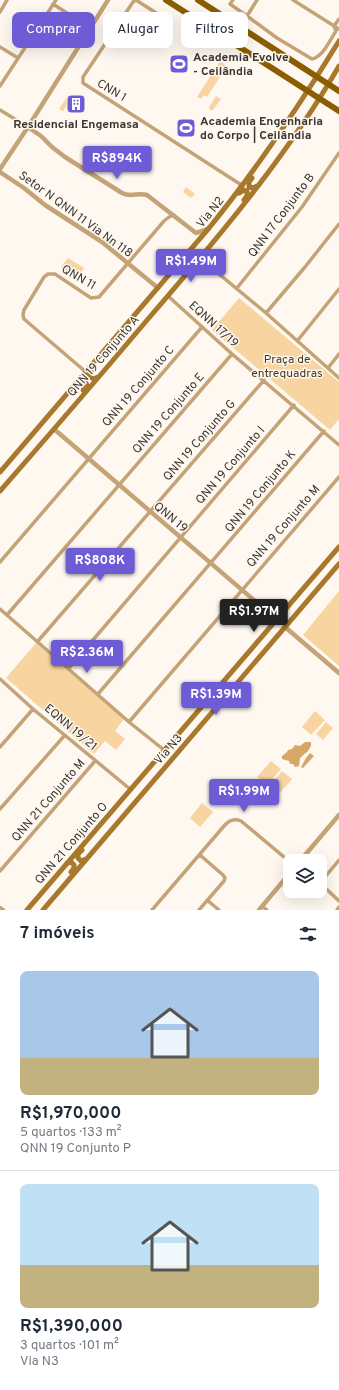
<!DOCTYPE html>
<html lang="pt">
<meta charset="utf-8">
<style>
:root{--surface:#fff;--page:#f2f2f3;--text:#1f2937;--muted:#747a83;--line:#e0e1e3;--accent:#6e5cd6}
body{margin:0;font-family:Overpass,sans-serif;background:var(--page);color:var(--text);height:100vh;display:flex;flex-direction:column;font-size:15px;white-space:nowrap}
*{box-sizing:border-box;margin:0}
p{font-size:13px;color:var(--muted)}
.icon{flex:none;width:22px;height:22px;fill:none;stroke:currentColor;stroke-width:2;stroke-linecap:round;stroke-linejoin:round}
.map{position:relative;height:910px;overflow:hidden}
.details{display:flex;flex-direction:column;background:var(--surface);flex:1}
.details>*{flex:none}
.banner{position:absolute;left:12px;top:12px;width:315px;height:36px;display:flex;gap:8px}
.fabs{position:absolute;left:283px;top:854px;display:grid;gap:8px}
.fabs a{display:grid;place-items:center;width:44px;height:44px;border-radius:8px;background:var(--surface);box-shadow:0 4px 16px #0002;font-size:20px}
.price{position:absolute;translate:-50% -34px;padding:0 9px;border-radius:4px;background:var(--accent);color:#fff;font-size:13px;line-height:26px;filter:drop-shadow(0 1px 2px #0008)}
.price::after{content:'';position:absolute;left:50%;top:24px;width:12px;height:9px;margin-left:-6px;background:inherit;clip-path:polygon(0 0,100% 0,50% 100%)}
.price.active{background:#222;color:#fff}
ul{padding:0;list-style:none}
li{display:grid;align-content:center;gap:8px;height:212px;padding:0 20px}
li+li{border-top:1px solid var(--line)}
li span{display:grid;place-items:center;height:124px;border-radius:8px;color:#555}
li>.icon{margin-inline-start:auto}
span .icon{width:72px;height:72px;fill:#fffc;stroke-width:1}
li b{font-size:17px}
h2{display:flex;justify-content:space-between;align-items:center;height:48px;padding:0 20px;font-size:17px}
.pill{padding:0 14px;border-radius:8px;background:var(--surface);box-shadow:0 4px 16px #0002;font-size:14px;line-height:36px}
.pill.active{background:var(--accent);color:#fff}
.map>svg:first-child{display:block}
</style>
<div class="map">
<svg width="339" height="910" viewBox="0 0 339 910">
<rect width="100%" height="100%" fill="#fef8f1"/>
<!-- green -->
<path fill="#f8d4a1" d="M220 61 227 66 207 97 204 95 201 99 197 97Z
M216 96 221 99 213 110H210L209 107Z
M67 97 71 100 63 111H62L59 109Z
M186 187 195 194 191 198 183 192Z
M68 258 84 268 78 278 61 267Z
M239 298 339 382V419L330 430 212 330Z
M339 591V666L303 635Z
M36 643 124 719 115 731 125 739 116 750 105 741 94 754 6 678Z
M315 711 325 720 311 735 302 727Z
M326 722 333 728 323 740 316 734Z
M271 761 281 769 267 785 257 777Z
M282 771 292 779 278 795 269 787Z
M202 803 213 812 200 827 190 818Z"/>
<!-- water -->
<path fill="#d6a866" d="M305 742H311V746L308 751 300 758 299 766 295 767 293 764H290L289 761 282 759V756L287 752 288 750 292 749 295 745 300 746Z
M310 753 314 756 303 768 301 767 306 758Z"/>
<g fill="none" stroke-linecap="round" stroke-linejoin="round">
<!-- minor -->
<path stroke="#c4a376" stroke-width="3.5" d="M233 0 230 4 247 16
M257 0 247 16 277 38 312 59C323 57 330 40 336 31L334 26 339 19
M293 0 339 29
M53 4 90 28
M0 12 7 0
M164 18 136 0 133 2 83 77V83L243 186
M0 47 18 58
M0 86 56 0
M0 110 28 127
M201 259 266 313 339 378
M237 288 302 207 339 153
M168 296 232 354 339 445
M266 313 305 267 339 224
M298 340 339 289
M328 368 339 354
M87 373 24 319 23 315 24 310 44 277 48 274H55L91 298 99 297 164 221 169 217 174 215
M0 562 202 327
M0 609 129 722 164 750
M7 615 232 354
M38 641 264 380
M69 668 294 405
M0 679 33 709 130 789
M98 694 324 431
M129 722 339 477
M0 747 33 709
M0 809 65 735
M0 871 95 761
M320 883 339 860
M320 883 339 901
M207 900 219 910
M262 906 267 910
M152 910 224 826C229 820 234 818 241 821L290 862
M199 910 224 881 225 878 223 875 200 855
M337 910 339 907"/>
<!-- tertiary -->
<path stroke="#c4a376" stroke-width="4.5" d="M28 127 41 136 52 147 65 157 122 193C131 198 138 192 147 195L196 233 208 229
M0 169 28 127 108 0
M0 172 24 188 45 205 102 242 158 288
M54 429 276 619
M285 627 339 673
M300 861 339 815
M0 908 3 910
M259 910 290 873"/>
<!-- secondary -->
<path stroke="#a8782c" stroke-width="5" d="M252 178 249 182V187L253 188 259 185
M239 193 244 190 247 191V196L244 200
M93 369 89 373 90 377 94 379 98 377
M79 381 84 380 87 385 83 390
M0 472 209 228C257 169 299 106 339 41
M0 491C50 434 99 377 148 319 217 239 286 158 339 66
M82 850 78 854V858L81 861 86 859
M67 863 71 862 74 865V868L71 872
M27 910 339 547
M43 910 339 564"/>
<!-- primary -->
<path stroke="#8a5d00" stroke-width="6" d="M166 0 339 111
M198 0 339 91"/>
</g>
<!-- icons -->
<defs>
<symbol id="stadium-square" viewBox="-11 -11 22 22"><rect x="-9" y="-9" width="18" height="18" rx="4" fill="#6e5cd6" stroke="#fef8f1"/><path d="M0-5a6.5 5 0 1 0 0 10a6.5 5 0 1 0 0-10ZM-3.5-1.8h7v3.6h-7Z" fill="#fff"/></symbol>
<symbol id="building-square" viewBox="-11 -11 22 22"><rect x="-9" y="-9" width="18" height="18" rx="4" fill="#6e5cd6" stroke="#fef8f1"/><path d="M-4-6H4V6H1V3H-1V6H-4ZM-2.5-4.3h1.7v1.8h-1.7ZM.8-4.3h1.7v1.8H.8ZM-2.5-1h1.7V.8h-1.7ZM.8-1h1.7V.8H.8Z" fill="#fff"/></symbol>
</defs>
<g fill-rule="evenodd">
<use href="#stadium-square" x="168" y="53" width="22" height="22"/>
<use href="#building-square" x="65" y="93" width="22" height="22"/>
<use href="#stadium-square" x="175" y="117" width="22" height="22"/>
</g>
<g text-anchor="middle" stroke-width="3" stroke-linejoin="round" paint-order="stroke">
<!-- poi labels -->
<g font-size="12" font-weight="bold" fill="#3b362f" stroke="#fef8f1" text-anchor="start">
<text x="193" y="61">Academia Evolve<tspan x="193" dy="14">- Ceilândia</tspan></text>
<text x="200" y="125">Academia Engenharia<tspan x="200" dy="14">do Corpo | Ceilândia</tspan></text>
<text x="76" y="128" text-anchor="middle">Residencial Engemasa</text>
</g>
<!-- street labels -->
<g font-size="12" fill="#3b362f" stroke="#fef8f1">
<text transform="translate(112 90) rotate(31)" y="4">CNN 1</text>
<text transform="translate(210 212) rotate(-51)" y="4">Via N2</text>
<text transform="translate(76 214) rotate(36)" y="4">Setor N QNN 11 Via Nn 118</text>
<text transform="translate(281 215) rotate(-53)" y="4">QNN 17 Conjunto B</text>
<text transform="translate(79 277) rotate(30)" y="4">QNN 11</text>
<text transform="translate(214 324) rotate(42)" y="4">EQNN 17/19</text>
<text transform="translate(103 356) rotate(-49)" y="4">QNN 19 Conjunto A</text>
<text transform="translate(138 386) rotate(-49)" y="4">QNN 19 Conjunto C</text>
<text transform="translate(168 413) rotate(-49)" y="4">QNN 19 Conjunto E</text>
<text transform="translate(199 440) rotate(-49)" y="4">QNN 19 Conjunto G</text>
<text transform="translate(230 465) rotate(-49)" y="4">QNN 19 Conjunto I</text>
<text transform="translate(260 491) rotate(-50)" y="4">QNN 19 Conjunto K</text>
<text transform="translate(171 517) rotate(40)" y="4">QNN 19</text>
<text transform="translate(283 526) rotate(-49)" y="4">QNN 19 Conjunto M</text>
<text transform="translate(71 727) rotate(40)" y="4">EQNN 19/21</text>
<text transform="translate(168 749) rotate(-49)" y="4">Via N3</text>
<text transform="translate(48 800) rotate(-49)" y="4">QNN 21 Conjunto M</text>
<text transform="translate(71 843) rotate(-49)" y="4">QNN 21 Conjunto O</text>
</g>
<!-- park labels -->
<g font-size="12" fill="#4c381b" stroke="#fef8f1">
<text x="287" y="363">Praça de<tspan x="287" dy="14">entrequadras</tspan></text>
</g>
</g>
</svg>
<div class="fabs">
<a><svg class="icon" aria-label="layers" viewBox="0 0 24 24"><path d="M12 4l9 5-9 5-9-5zM3 14l9 5 9-5"/></svg></a>
</div>
<b class="price" style="left:117px;top:180px">R$894K</b>
<b class="price" style="left:191px;top:283px">R$1.49M</b>
<b class="price" style="left:100px;top:582px">R$808K</b>
<b class="price active" style="left:254px;top:633px">R$1.97M</b>
<b class="price" style="left:87px;top:674px">R$2.36M</b>
<b class="price" style="left:216px;top:716px">R$1.39M</b>
<b class="price" style="left:244px;top:813px">R$1.99M</b>
<div class="banner">
<a class="pill active">Comprar</a>
<a class="pill">Alugar</a>
<a class="pill">Filtros</a>
</div>
</div>
<section class="details">
<h2>7 imóveis<svg class="icon" aria-label="filters" viewBox="0 0 24 24"><path d="M4 7h16M4 17h16"/><circle cx="9" cy="7" r="2"/><circle cx="15" cy="17" r="2"/></svg></h2>
<ul>
<li><span style="background:linear-gradient(#a9c7e8 70%,#c2b280 0)"><svg class="icon" aria-label="home" viewBox="0 0 24 24"><path d="M3 11l9-7 9 7M6 9v11h12V9"/></svg></span><div><b>R$1,970,000</b><p>5 quartos · 133 m²</p><p>QNN 19 Conjunto P</p></div></li>
<li><span style="background:linear-gradient(#bfe0f5 65%,#c2b280 0)"><svg class="icon" aria-label="home" viewBox="0 0 24 24"><path d="M3 11l9-7 9 7M6 9v11h12V9"/></svg></span><div><b>R$1,390,000</b><p>3 quartos · 101 m²</p><p>Via N3</p></div></li>
</ul>
</section>
